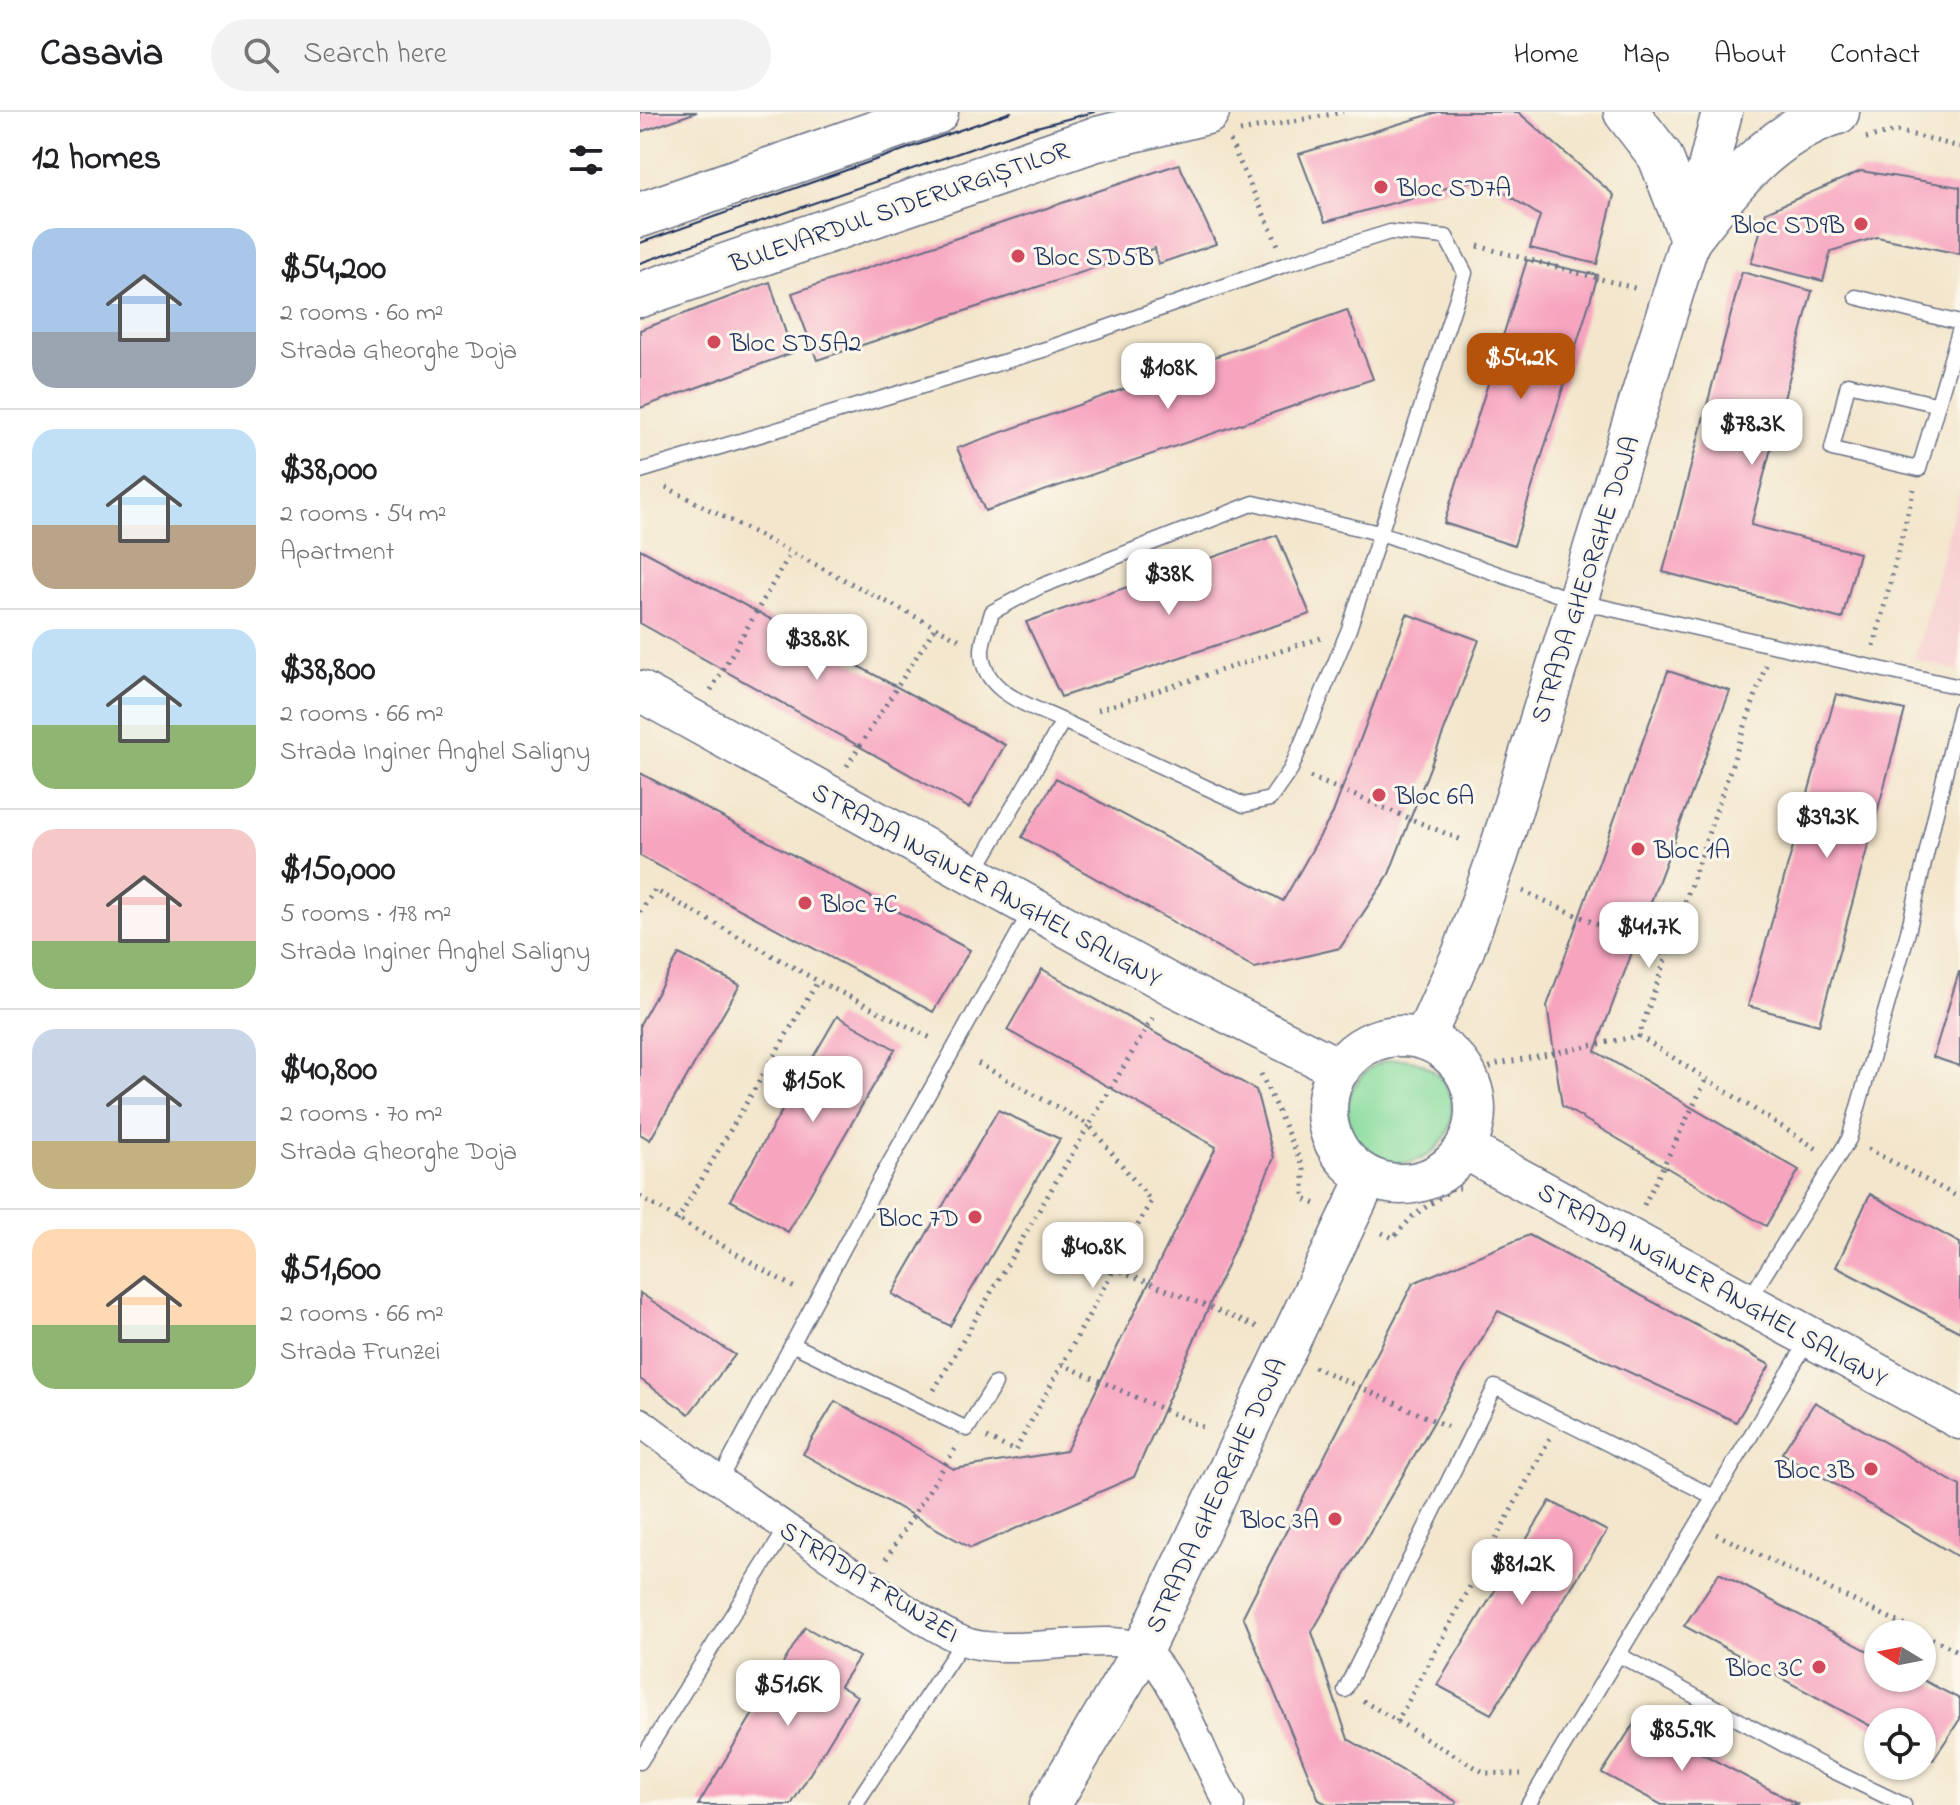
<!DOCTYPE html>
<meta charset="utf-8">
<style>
:root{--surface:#fff;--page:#f2f2f2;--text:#202124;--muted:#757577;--line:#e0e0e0;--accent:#b45309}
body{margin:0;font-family:"Indie Flower",sans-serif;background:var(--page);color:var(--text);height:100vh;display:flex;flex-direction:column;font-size:30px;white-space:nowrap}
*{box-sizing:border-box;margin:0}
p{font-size:26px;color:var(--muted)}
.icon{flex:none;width:44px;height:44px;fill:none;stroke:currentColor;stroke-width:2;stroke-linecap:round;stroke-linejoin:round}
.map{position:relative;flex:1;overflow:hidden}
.sheet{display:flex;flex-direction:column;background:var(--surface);width:640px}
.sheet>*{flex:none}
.needle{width:52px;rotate:280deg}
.fabs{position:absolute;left:1224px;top:1508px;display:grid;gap:16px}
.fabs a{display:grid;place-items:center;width:72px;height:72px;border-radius:50%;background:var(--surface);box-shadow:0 2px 6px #0004;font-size:40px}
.price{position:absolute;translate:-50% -68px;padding:0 18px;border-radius:16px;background:#fff;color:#222;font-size:26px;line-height:52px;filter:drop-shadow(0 2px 4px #0008)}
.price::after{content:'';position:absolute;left:50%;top:48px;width:24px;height:18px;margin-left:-12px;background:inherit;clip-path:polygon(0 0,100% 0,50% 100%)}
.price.selected{background:var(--accent);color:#fff}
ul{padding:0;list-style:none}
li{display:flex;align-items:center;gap:24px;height:200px;padding:0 32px}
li+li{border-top:2px solid var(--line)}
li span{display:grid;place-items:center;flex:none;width:224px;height:160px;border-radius:24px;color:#555}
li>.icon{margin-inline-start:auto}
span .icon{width:96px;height:96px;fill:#fffc;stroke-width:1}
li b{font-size:34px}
h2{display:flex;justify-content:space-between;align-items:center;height:96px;padding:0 32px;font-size:34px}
header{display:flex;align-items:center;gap:48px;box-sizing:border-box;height:112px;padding:0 40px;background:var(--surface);border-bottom:2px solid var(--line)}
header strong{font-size:38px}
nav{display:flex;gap:44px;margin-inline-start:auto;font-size:28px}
.search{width:560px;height:72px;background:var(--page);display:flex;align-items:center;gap:20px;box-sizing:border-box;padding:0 28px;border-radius:44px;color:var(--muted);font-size:30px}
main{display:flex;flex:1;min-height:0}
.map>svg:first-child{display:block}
</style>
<header>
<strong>Casavia</strong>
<div class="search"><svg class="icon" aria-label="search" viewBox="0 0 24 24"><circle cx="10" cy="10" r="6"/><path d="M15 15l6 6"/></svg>Search here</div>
<nav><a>Home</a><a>Map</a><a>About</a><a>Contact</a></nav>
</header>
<main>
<section class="sheet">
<h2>12 homes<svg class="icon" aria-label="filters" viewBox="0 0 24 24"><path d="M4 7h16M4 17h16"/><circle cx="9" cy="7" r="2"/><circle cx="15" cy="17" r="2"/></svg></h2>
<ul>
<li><span style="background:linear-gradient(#a9c7e8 65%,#9aa5b1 0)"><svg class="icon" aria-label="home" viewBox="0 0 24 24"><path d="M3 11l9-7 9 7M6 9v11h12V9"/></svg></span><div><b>$54,200</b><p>2 rooms · 60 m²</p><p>Strada Gheorghe Doja</p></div></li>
<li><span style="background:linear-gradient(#bfe0f5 60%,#b9a48a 0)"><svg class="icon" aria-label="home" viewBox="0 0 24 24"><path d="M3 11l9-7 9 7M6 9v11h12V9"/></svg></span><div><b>$38,000</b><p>2 rooms · 54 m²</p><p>Apartment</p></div></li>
<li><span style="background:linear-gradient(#bfe0f5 60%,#8fb573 0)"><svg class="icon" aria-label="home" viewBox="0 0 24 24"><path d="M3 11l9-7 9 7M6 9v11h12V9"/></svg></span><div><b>$38,800</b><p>2 rooms · 66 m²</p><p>Strada Inginer Anghel Saligny</p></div></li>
<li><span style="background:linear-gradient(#f6c9c9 70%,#8fb573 0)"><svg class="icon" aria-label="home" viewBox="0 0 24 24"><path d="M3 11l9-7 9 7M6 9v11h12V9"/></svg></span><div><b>$150,000</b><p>5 rooms · 178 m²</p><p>Strada Inginer Anghel Saligny</p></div></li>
<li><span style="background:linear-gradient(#c9d6e8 70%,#c2b280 0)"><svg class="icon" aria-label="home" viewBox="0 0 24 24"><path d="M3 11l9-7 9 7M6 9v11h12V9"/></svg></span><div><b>$40,800</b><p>2 rooms · 70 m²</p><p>Strada Gheorghe Doja</p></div></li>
<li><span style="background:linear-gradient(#ffd9b3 60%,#8fb573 0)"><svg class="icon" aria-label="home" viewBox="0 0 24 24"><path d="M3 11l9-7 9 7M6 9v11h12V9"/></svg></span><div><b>$51,600</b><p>2 rooms · 66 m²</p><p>Strada Frunzei</p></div></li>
</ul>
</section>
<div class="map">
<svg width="1320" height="1693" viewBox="0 0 1320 1693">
<rect width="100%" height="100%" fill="#fbf7ec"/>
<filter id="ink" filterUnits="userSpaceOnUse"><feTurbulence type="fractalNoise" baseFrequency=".0125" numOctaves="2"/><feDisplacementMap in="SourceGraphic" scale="16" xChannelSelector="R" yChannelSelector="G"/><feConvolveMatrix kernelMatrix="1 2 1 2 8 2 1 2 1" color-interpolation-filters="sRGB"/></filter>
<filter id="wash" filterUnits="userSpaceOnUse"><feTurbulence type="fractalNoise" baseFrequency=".006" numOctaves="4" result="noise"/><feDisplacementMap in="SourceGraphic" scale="32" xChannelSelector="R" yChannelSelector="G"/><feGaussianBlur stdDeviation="1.8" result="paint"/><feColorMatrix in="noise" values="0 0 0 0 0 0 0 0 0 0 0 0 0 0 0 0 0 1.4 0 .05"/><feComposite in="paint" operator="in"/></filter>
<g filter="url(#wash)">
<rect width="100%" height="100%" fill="#f3e6cc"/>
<!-- built -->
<path fill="#f7cfd1" d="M1320 375V559L1275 548Z"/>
<!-- green -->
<path fill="#89dc9e" stroke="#52867e" stroke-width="2" d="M708 999a52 52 0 1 1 104 0a52 52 0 1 1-104 0Z"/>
<g id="blocks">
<!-- building -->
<path fill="#f7a4bf" d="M0 0H57L0 20Z
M798 0H878L974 83 957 152 890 136 900 104 842 66 685 110 659 42Z
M539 52 576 132 518 152 515 136 177 248 152 181Z
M1221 59 1320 75V142L1237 125 1191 139 1183 169 1111 151 1126 100Z
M887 148 958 163 874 434 804 411Z
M1102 160 1172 179 1111 413 1219 441 1202 507 1023 460Z
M130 170 152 241 0 296V218Z
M707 198 733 267 345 399 317 336Z
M637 423 670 502 421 585 386 510Z
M0 437 365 633 329 696 0 511Z
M767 502 839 528 749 762 700 836 615 856 382 725 416 666 643 789 693 701Z
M1028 559 1090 579 955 939 1159 1058 1126 1114 922 994 907 894Z
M1196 582 1265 598 1179 913 1108 894Z
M0 661 330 838 293 900 0 744Z
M39 842 100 873 10 1028 0 1022V912Z
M402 857 616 978 634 1046 494 1365 331 1436 163 1342 195 1289 314 1357 426 1339 576 1035 367 918Z
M1319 860H1320V954L1293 945Z
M197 904 255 937 148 1120 90 1088Z
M358 998 420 1027 310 1214 252 1182Z
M1230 1082 1320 1131V1220L1196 1155Z
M889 1123 1130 1253 1096 1310 858 1199 672 1520 708 1627 817 1690 815 1693H689L679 1688 603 1504 773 1171Z
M0 1181 95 1243 49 1302 0 1267Z
M1175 1290 1320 1374V1446L1142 1341Z
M910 1389 967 1419 851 1602 797 1573Z
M1079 1461 1238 1544V1566H1279L1320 1587V1607L1293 1648 1282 1642V1610H1238V1618L1044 1514Z
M165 1515 219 1545 200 1574 217 1584 151 1693H58Z
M997 1607 1159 1693H1022L962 1661Z"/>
</g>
</g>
<g filter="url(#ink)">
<use href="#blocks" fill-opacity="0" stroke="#676f84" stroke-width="2"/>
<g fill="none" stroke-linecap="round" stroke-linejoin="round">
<defs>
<path id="lane" d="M1216 185 1320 211
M1295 292 1208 272 1192 337 1279 357 1320 216
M0 359 406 237 647 152 750 120 806 125 825 161 709 517 651 657 630 687 604 693 423 609 335 760
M423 609C392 594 340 581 342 537 343 525 349 511 352 500L399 475 614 391 743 422 936 489 1320 575
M1108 1189 1209 1027 1268 820 1320 597
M152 1232 327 1317 355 1272
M79 1369 240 1068 392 797
M979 1543 1187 1656 1264 1693
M705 1578 855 1275 1074 1385
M0 1650 146 1417
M215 1693 323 1529
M888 1693 1169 1227"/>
<path id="street" d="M0 1310C75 1366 150 1420 228 1471 258 1490 288 1514 321 1528 366 1549 479 1514 506 1540 541 1573 562 1649 590 1693"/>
<path id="secondary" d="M0 579 532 873 700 957
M687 998a74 74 0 1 1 148 0a74 74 0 1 1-148 0Z
M784 927 824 838 858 743 1051 124 1082 0
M825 1037 1320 1307
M410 1693 503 1537 728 1065"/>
<path id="primary" d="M986 0 1020 44 1051 124
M0 103 296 0
M1051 124C1090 73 1133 20 1197 0
M0 183 453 28 567 0"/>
</defs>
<!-- lane casing -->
<use href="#lane" stroke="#676f84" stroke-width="17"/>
<!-- street casing -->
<use href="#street" stroke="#676f84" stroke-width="31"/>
<!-- secondary casing -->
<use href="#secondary" stroke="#676f84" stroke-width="43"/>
<!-- primary casing -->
<use href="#primary" stroke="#676f84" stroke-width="47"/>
<!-- path -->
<path stroke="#676f84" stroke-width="5" stroke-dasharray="2 6" stroke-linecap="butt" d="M600 19 703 0
M1226 26 1257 19 1320 35
M590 29 638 133
M838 134 998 177
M26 375 322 529
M1234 534 1274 377
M1126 553 999 924 1177 1037
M71 578 151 440
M458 598 681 526
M207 654 294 517
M670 665 824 729
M883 779 1028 844
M0 800 15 778 178 869 293 927
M621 962 664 1057V1087L678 1093
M827 964 858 952 999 924
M1228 1037 1320 1086
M0 1085 158 1178
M1004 1093 1066 968
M37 1109 178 869
M742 1121 753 1126 773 1104 813 1076H820
M474 1156 617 1215
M422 1252 567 1317
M674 1255 811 1316
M294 1278 449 1013 334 949
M347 1326 375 1339 511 1089 449 1013 515 902
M1076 1422 1320 1540
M246 1447 315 1337
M723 1589 845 1661 881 1662
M757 1610 910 1326"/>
<!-- lane -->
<use href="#lane" stroke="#fff" stroke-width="14"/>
<!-- street -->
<use href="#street" stroke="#fff" stroke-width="28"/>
<!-- secondary -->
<use href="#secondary" stroke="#fff" stroke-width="40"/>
<!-- primary -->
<use href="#primary" stroke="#fff" stroke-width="44"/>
<!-- tram -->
<path stroke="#1b2f5e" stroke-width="2" d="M0 131 371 0
M0 151 385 18 454 0"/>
</g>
</g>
<!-- markers -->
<g fill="#d1495b" stroke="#fbf7ec" stroke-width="3">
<circle cx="741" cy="75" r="8"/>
<circle cx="1221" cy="112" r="8"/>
<circle cx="378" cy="144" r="8"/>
<circle cx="74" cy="230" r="8"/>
<circle cx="739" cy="683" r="8"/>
<circle cx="998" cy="737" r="8"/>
<circle cx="165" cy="791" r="8"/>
<circle cx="335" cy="1105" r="8"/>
<circle cx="1231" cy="1357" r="8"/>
<circle cx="695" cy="1407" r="8"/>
<circle cx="1179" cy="1555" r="8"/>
</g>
<g text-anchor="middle" stroke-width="6" stroke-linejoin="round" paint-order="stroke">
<!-- poi labels -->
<g font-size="26" fill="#1b2f5e" stroke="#fbf7ec" text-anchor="start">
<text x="757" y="84">Bloc SD7A</text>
<text x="1205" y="121" text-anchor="end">Bloc SD9B</text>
<text x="394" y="153">Bloc SD5B</text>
<text x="90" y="239">Bloc SD5A2</text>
<text x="755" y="692">Bloc 6A</text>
<text x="1014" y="746">Bloc 1A</text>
<text x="181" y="800">Bloc 7C</text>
<text x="319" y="1114" text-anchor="end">Bloc 7D</text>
<text x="1215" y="1366" text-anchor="end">Bloc 3B</text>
<text x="679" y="1416" text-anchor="end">Bloc 3A</text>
<text x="1163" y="1564" text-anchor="end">Bloc 3C</text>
</g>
<!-- street labels -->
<g font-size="26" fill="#1b2f5e" stroke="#fbf7ec">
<text transform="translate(259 94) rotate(-19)" y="9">BULEVARDUL SIDERURGIȘTILOR</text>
<text transform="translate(944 467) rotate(-72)" y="9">STRADA GHEORGHE DOJA</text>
<text transform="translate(347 772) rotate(29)" y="9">STRADA INGINER ANGHEL SALIGNY</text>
<text transform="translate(1073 1172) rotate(29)" y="9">STRADA INGINER ANGHEL SALIGNY</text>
<text transform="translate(575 1383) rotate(-65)" y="9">STRADA GHEORGHE DOJA</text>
<text transform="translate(230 1469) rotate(32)" y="9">STRADA FRUNZEI</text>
</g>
</g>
</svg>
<div class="fabs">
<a><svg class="needle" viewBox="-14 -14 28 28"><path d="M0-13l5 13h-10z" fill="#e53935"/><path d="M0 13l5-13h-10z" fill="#757577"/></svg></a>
<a><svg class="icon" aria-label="locate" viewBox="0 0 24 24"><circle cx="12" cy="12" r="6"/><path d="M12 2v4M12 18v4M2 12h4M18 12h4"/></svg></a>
</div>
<b class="price selected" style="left:881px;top:289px">$54.2K</b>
<b class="price" style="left:528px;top:299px">$108K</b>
<b class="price" style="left:1112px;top:355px">$78.3K</b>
<b class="price" style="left:529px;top:505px">$38K</b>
<b class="price" style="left:177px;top:570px">$38.8K</b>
<b class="price" style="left:1187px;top:748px">$39.3K</b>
<b class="price" style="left:1009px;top:858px">$41.7K</b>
<b class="price" style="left:173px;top:1012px">$150K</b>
<b class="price" style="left:453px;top:1178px">$40.8K</b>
<b class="price" style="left:882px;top:1495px">$81.2K</b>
<b class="price" style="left:148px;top:1616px">$51.6K</b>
<b class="price" style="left:1042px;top:1661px">$85.9K</b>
</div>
</main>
